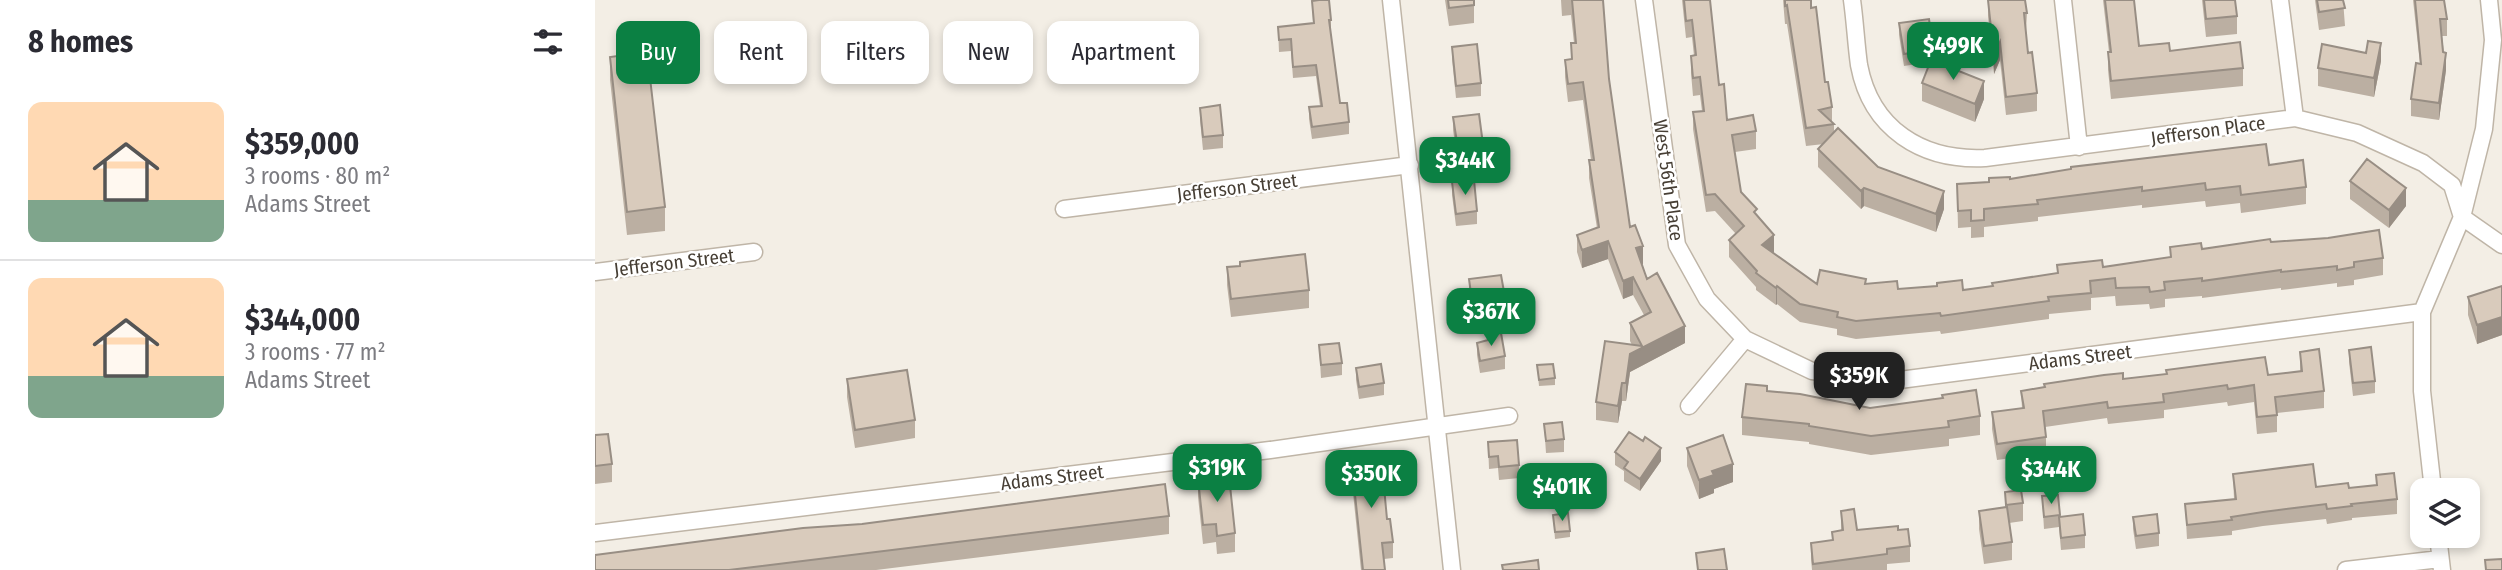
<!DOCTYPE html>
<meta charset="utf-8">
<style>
:root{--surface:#fff;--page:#f2f2f3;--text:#2b2b33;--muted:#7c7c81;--line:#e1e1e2;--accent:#0b8043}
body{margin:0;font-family:"Fira Sans Condensed",sans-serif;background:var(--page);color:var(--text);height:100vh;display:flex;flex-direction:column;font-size:26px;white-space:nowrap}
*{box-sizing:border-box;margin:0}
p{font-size:23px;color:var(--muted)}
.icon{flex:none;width:38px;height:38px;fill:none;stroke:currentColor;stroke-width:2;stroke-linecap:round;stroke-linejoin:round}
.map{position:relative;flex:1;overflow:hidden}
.drawer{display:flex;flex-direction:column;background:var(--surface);width:595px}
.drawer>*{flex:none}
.hud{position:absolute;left:21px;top:21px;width:665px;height:63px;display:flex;gap:14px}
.buttons{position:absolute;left:1815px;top:478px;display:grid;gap:14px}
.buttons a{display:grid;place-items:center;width:70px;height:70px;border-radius:14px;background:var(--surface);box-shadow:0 4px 10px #0003;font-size:35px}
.price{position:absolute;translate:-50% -60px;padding:0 16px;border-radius:14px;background:var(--accent);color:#fff;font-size:23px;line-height:46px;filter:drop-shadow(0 2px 4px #0008)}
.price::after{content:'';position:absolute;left:50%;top:42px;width:21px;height:16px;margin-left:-10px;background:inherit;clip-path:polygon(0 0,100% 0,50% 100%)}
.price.active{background:#222;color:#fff}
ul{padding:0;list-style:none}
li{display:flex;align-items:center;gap:21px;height:175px;padding:0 28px}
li+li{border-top:2px solid var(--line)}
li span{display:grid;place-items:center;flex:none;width:196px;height:140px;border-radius:14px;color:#555}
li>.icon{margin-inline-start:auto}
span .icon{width:84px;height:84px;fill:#fffc;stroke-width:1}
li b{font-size:30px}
h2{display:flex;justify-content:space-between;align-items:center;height:84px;padding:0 28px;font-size:30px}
.chip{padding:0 24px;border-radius:14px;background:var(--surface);box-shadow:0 4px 10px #0003;font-size:24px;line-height:63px}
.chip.active{background:var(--accent);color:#fff}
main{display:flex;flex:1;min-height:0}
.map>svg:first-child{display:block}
</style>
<main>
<section class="drawer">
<h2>8 homes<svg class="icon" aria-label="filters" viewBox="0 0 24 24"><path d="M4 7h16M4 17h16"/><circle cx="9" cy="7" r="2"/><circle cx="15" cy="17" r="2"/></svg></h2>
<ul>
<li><span style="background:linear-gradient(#ffd9b3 70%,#7fa58c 0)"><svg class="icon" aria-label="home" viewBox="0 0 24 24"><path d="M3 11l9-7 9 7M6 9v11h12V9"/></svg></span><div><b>$359,000</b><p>3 rooms · 80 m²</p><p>Adams Street</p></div></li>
<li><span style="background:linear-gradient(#ffd9b3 70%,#7fa58c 0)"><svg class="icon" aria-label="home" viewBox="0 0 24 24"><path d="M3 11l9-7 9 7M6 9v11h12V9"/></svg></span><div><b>$344,000</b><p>3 rooms · 77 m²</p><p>Adams Street</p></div></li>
</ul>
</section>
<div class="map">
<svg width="1907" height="570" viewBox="0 0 1907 570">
<rect width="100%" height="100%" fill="#f3eee5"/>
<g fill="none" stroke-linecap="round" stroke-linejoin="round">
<defs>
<path id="minor" d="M796 0 857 570
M1049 0 1082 245 1112 299 1150 339 1217 371 1297 381 1827 312
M1257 0C1260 21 1261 43 1264 65 1276 129 1327 161 1390 158L1700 118 1762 133 1828 163 1857 185 1867 217 1907 245
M1468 0 1484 147
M1685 0 1700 118
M469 209 815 165
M0 272 159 252
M1094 406 1150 339
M1838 490 1827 391V312L1867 217 1889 129 1898 40 1894 0
M0 533 675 450 914 416
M1843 536 1847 570
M1751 570 1845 559"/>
</defs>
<!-- minor casing -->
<use href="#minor" stroke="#bfb5a7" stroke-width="19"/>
<!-- minor -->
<use href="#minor" stroke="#fff" stroke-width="16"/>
</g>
<!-- wall -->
<path fill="#bbafa2" d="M850 0H879V23L854 26Z
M966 0H1008L1014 79 1035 227 1052 279 1090 343 1035 372 1031 401H1027L1023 423 1001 420V402L1037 345 1035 341V323L1049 315 1038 295 1028 299 1013 259 987 268 982 252V235L1002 228 994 178V160H996L988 100 973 102 970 77V60L976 59V43H979L976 15 967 16Z
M1087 0H1115L1124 85 1132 120 1161 131V149L1140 152 1146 192 1162 216 1179 252 1178 253 1222 284H1271L1303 289 1368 290 1397 286 1462 273V265L1508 267 1575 257V247L1607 249 1676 242 1788 258V275L1759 280V285L1742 287V283L1686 290V288L1607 298V296L1570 299V307L1555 309 1554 304 1521 306 1520 296 1496 298V310L1454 314V319L1346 334 1345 331 1261 339 1242 335V329L1205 322 1182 304 1181 305 1161 290V287L1134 257V240L1141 234 1120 211 1111 212 1098 129V112L1107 111 1105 95 1098 96 1096 73V56H1099L1097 37 1091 38Z
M1188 0H1216L1230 82 1237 107V122L1239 124V133L1283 167 1349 209 1341 232 1269 206 1266 209 1223 167V149L1229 144 1211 146 1192 24H1190Z
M1393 0 1432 13 1431 31 1433 53 1442 93V111L1411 115 1405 60 1399 74 1393 16Z
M1508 0H1539L1544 46 1575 51 1648 68V86L1516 99 1513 70V52H1514Z
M1607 0H1640L1642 16V34L1611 37Z
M1720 0H1748L1750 26 1724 30Z
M1818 0H1849L1852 19V36H1847L1851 70 1844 120 1816 116V99L1825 64Z
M717 1 736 20V31H735L745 103 754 122V134L717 139 714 119V107L725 106 721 76 698 78 696 51 684 52 683 27 718 23Z
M1304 23 1338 49V61L1389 99 1380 122 1327 101V83L1335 62 1309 66 1304 35Z
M857 47 886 83V96L861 98 857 59Z
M15 57 70 207V231L32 235 15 80Z
M1786 61 1779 97 1723 86V68Z
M605 108 628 135V148L608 150 605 120Z
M858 117 889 152V164L864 168 858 130Z
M1674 165 1711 187V204L1646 213 1645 203 1611 207 1610 201 1547 208V205L1443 217V221L1389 227V237L1376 238V227L1363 228 1362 184 1394 182 1415 179Z
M1755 181 1811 206 1794 228 1755 199Z
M857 182 882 211V224L861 226 857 195Z
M632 267 714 290V308L636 317 632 285Z
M874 279 911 303V316L878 321 874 292Z
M1907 286V335L1882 344 1873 315V297Z
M892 335 910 356V369L885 373 882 355V343L892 341Z
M724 345 747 363V375L726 378Z
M1754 350 1780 381V393L1758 396 1754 362Z
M1705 352 1729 391V408L1682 413V432L1662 434 1659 402 1633 406 1632 402 1569 410V418L1513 424 1512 418 1450 427 1451 437V453L1402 460 1397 429V412L1427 408 1426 391 1528 379 1673 375 1705 371Z
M942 365 960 378V385L944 386Z
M761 368 789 383V395L764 399 761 380Z
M252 379 320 420V438L260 448 252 397Z
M1172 391 1275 408 1385 416V435L1354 439V446L1276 455 1214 444V442L1147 435V417Z
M949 424 969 439V452L951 453Z
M0 435 17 464V482L0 484Z
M893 442 924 465V478L904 480 903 468 894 469Z
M1092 448 1138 482 1119 489V493L1104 499 1092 466Z
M1020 452 1066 461 1045 491 1029 481V471L1020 465Z
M756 457 792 519 798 542V558L789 559 790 570H766L756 474Z
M1638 474 1721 487 1754 488 1781 485V475L1802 499V514L1757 518V520L1732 524 1731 519 1668 526 1637 531V535L1592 539 1590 504 1639 499Z
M603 479 640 533V552L622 554 621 542 608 544 603 497Z
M1410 492 1428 503V521L1414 523 1417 542V560L1389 564 1384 529V511L1410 507Z
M1463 495 1465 516 1490 535V548L1466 550 1464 527 1449 529 1447 496Z
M1246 511 1262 530H1303L1315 546V562L1292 564V570H1217L1216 559V543L1237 540V532L1246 530Z
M958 515 975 531V537L960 539Z
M574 516V534L281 570H0Z
M1538 517 1564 533V546L1541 549 1538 529Z"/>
<!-- shaded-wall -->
<path fill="#988e84" d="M1405 42V60L1399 74V56Z
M1786 43V61L1779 97V78Z
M1851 53V70L1844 120V103Z
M1389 81V99L1380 122V104Z
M1269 188V206L1266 209V191Z
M1811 188V206L1794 228V210Z
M1349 191V209L1341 232V214Z
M1179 235V252L1167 263V245Z
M1013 241V259L987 268V250Z
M1048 246V264L1041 266V248Z
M1038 277V295L1028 299V281Z
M1182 286V304L1181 305V288Z
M1907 317V335L1882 344V325Z
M1090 326V343L1035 372 1031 401V383L1035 354Z
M1027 383V401L1023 423V406Z
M1066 448V461L1045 491V479Z
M1138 464V482L1119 489V493L1104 499V480L1117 471Z"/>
<!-- building -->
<path fill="#d9cbbc" stroke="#988e84" stroke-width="2" d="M724 0H734L736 20H734L745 103H752L754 122 717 127 714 107 727 106 721 65 698 67 696 39 684 40 683 27 719 23 717 1Z
M853 0H879V5L854 8Z
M977 0H1008L1014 79 1035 227 1040 225 1048 246 1041 248 1052 279 1062 273 1090 326 1035 354 1031 383H1027L1023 406 1001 402 1010 341 1047 346 1035 323 1056 312 1038 277 1028 281 1013 241 987 250 982 235 1004 227 994 160H999L988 82 973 84 970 60 977 59 976 43H981Z
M1089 0H1115L1124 85 1129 84 1132 120 1158 115 1161 131 1137 135 1146 192 1162 209 1159 212 1179 235 1167 245 1222 284 1225 270 1271 279 1270 284 1302 281 1303 289 1342 286V283L1367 280 1368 290 1398 286 1397 283 1463 273 1462 265 1507 260 1508 267 1576 257 1575 247 1606 243 1607 249 1675 239 1676 242 1733 238 1784 230 1788 258 1759 262V267L1742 270V266L1686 272V270L1607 281V278L1569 282 1570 290 1555 292 1554 287 1521 288 1520 278 1495 281 1496 293 1453 297 1454 301 1346 316 1345 313 1261 321 1242 317 1243 312 1205 304 1182 286 1181 288 1161 273 1162 271 1134 240 1149 226 1120 194 1111 195 1098 112 1109 111 1105 77 1098 78 1096 56 1101 55 1097 20 1091 21Z
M1190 0H1216V8L1221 7 1230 82H1233L1237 107 1224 110 1239 124 1211 128 1192 5 1190 6Z
M1393 0H1430L1432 13H1429L1433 53 1437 52 1442 93 1411 97 1405 42 1399 56Z
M1510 0H1539L1544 46 1574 43 1575 51 1645 42 1648 68 1516 81 1513 52H1516Z
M1609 0H1640L1642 16 1611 19Z
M1722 0H1748L1750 8 1724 12Z
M1820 0H1849L1852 19H1845L1848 52 1851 53 1844 103 1816 99 1821 63 1826 64Z
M1334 19 1338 49 1309 54 1304 23Z
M1773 41 1786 43 1779 78 1723 68 1727 44 1771 53Z
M882 44 886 83 861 86 857 47Z
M52 52 70 207 32 212 15 57Z
M1336 60 1389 81 1380 104 1327 83Z
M625 105 628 135 608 137 605 108Z
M884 114 889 152 864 155 858 117Z
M1243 128 1283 167 1349 191 1341 214 1269 188 1266 191 1223 149Z
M1671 144 1674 165 1708 160 1711 187 1646 195 1645 186 1611 190 1610 183 1547 191V187L1442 200 1443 204 1389 209V220L1376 221V210L1363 211 1362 184 1394 182V178L1415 177V179L1476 169V167Z
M1772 159 1811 188 1794 210 1755 181Z
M879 180 882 211 861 214 857 182Z
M710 254 714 290 636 299 632 267 645 266V262Z
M906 275 911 303 878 308 874 279Z
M1907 286V317L1882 325 1873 297Z
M906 333 910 356 885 361 882 343 893 340 892 335Z
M744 343 747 363 726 365 724 345Z
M1776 347 1780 381 1758 383 1754 350Z
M1724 349 1729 391 1680 397 1682 415 1662 417 1659 385 1633 389 1632 385 1568 394 1569 402 1513 408 1512 402 1448 411 1451 437 1402 444 1397 412 1429 408 1426 391 1450 387 1449 384 1509 375 1528 373V379L1572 374 1571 370 1670 357 1673 375 1707 371 1705 352Z
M786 364 789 383 764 387 761 368Z
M958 364 960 378 944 380 942 365Z
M312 370 320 420 260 430 252 379Z
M1151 384 1172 386V391L1205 394 1275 408 1348 398 1347 395 1381 390 1385 416 1353 421 1354 427 1276 436 1214 426V424L1147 417Z
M967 422 969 439 951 441 949 424Z
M1034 432 1048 441 1050 437 1066 448 1045 479 1029 468 1033 462 1020 452Z
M13 434 17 464 0 466V435Z
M1128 435 1138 464 1117 471 1119 475 1104 480 1092 448Z
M922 440 924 465 904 467 903 456 894 457 893 442Z
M786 455 792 519H795L798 542 787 543 790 570H768L756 457Z
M1718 464 1721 487 1753 483 1754 488 1782 485 1781 475 1799 473 1802 499 1756 504 1757 506 1732 509 1731 504 1668 512 1636 517 1637 520 1592 525 1590 504 1641 499 1638 474Z
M634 476 640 533 622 536 621 524 608 525 603 479Z
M570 484 574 516 134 570H0V555L208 528 267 524Z
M1426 490 1428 503 1411 505 1410 492Z
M1463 495 1465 515 1449 517 1447 496Z
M1412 507 1417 542 1389 546 1384 511Z
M1259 509 1262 530 1303 526V530L1313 529 1315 546 1292 549V554L1218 564 1216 543 1238 540 1237 532 1248 530 1246 511Z
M973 513 975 531 960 532 958 515Z
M1488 514 1490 535 1466 538 1464 517Z
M1562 514 1564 533 1541 536 1538 517Z
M1129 549 1132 570H1103L1101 553Z
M1907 559V570H1891L1890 560Z
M943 560 944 570H908L907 565Z"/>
<g text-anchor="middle" stroke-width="5" stroke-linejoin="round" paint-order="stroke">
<!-- street labels -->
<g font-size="19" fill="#463e34" stroke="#fff">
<text transform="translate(1613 130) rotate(-8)" y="7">Jefferson Place</text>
<text transform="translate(1074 180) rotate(82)" y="7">West 56th Place</text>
<text transform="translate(642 187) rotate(-7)" y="7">Jefferson Street</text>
<text transform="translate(79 262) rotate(-7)" y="7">Jefferson Street</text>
<text transform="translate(1485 357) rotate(-7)" y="7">Adams Street</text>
<text transform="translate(457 477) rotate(-7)" y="7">Adams Street</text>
</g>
</g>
</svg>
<div class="buttons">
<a><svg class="icon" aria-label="layers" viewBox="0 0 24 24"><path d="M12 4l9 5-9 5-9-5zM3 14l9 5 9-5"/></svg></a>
</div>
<b class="price" style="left:1358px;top:82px">$499K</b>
<b class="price" style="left:870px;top:197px">$344K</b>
<b class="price" style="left:896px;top:348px">$367K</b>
<b class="price active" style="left:1264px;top:412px">$359K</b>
<b class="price" style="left:622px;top:504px">$319K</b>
<b class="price" style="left:1456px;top:506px">$344K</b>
<b class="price" style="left:776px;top:510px">$350K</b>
<b class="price" style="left:967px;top:523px">$401K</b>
<div class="hud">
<a class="chip active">Buy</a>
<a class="chip">Rent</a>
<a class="chip">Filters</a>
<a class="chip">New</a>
<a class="chip">Apartment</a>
</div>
</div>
</main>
